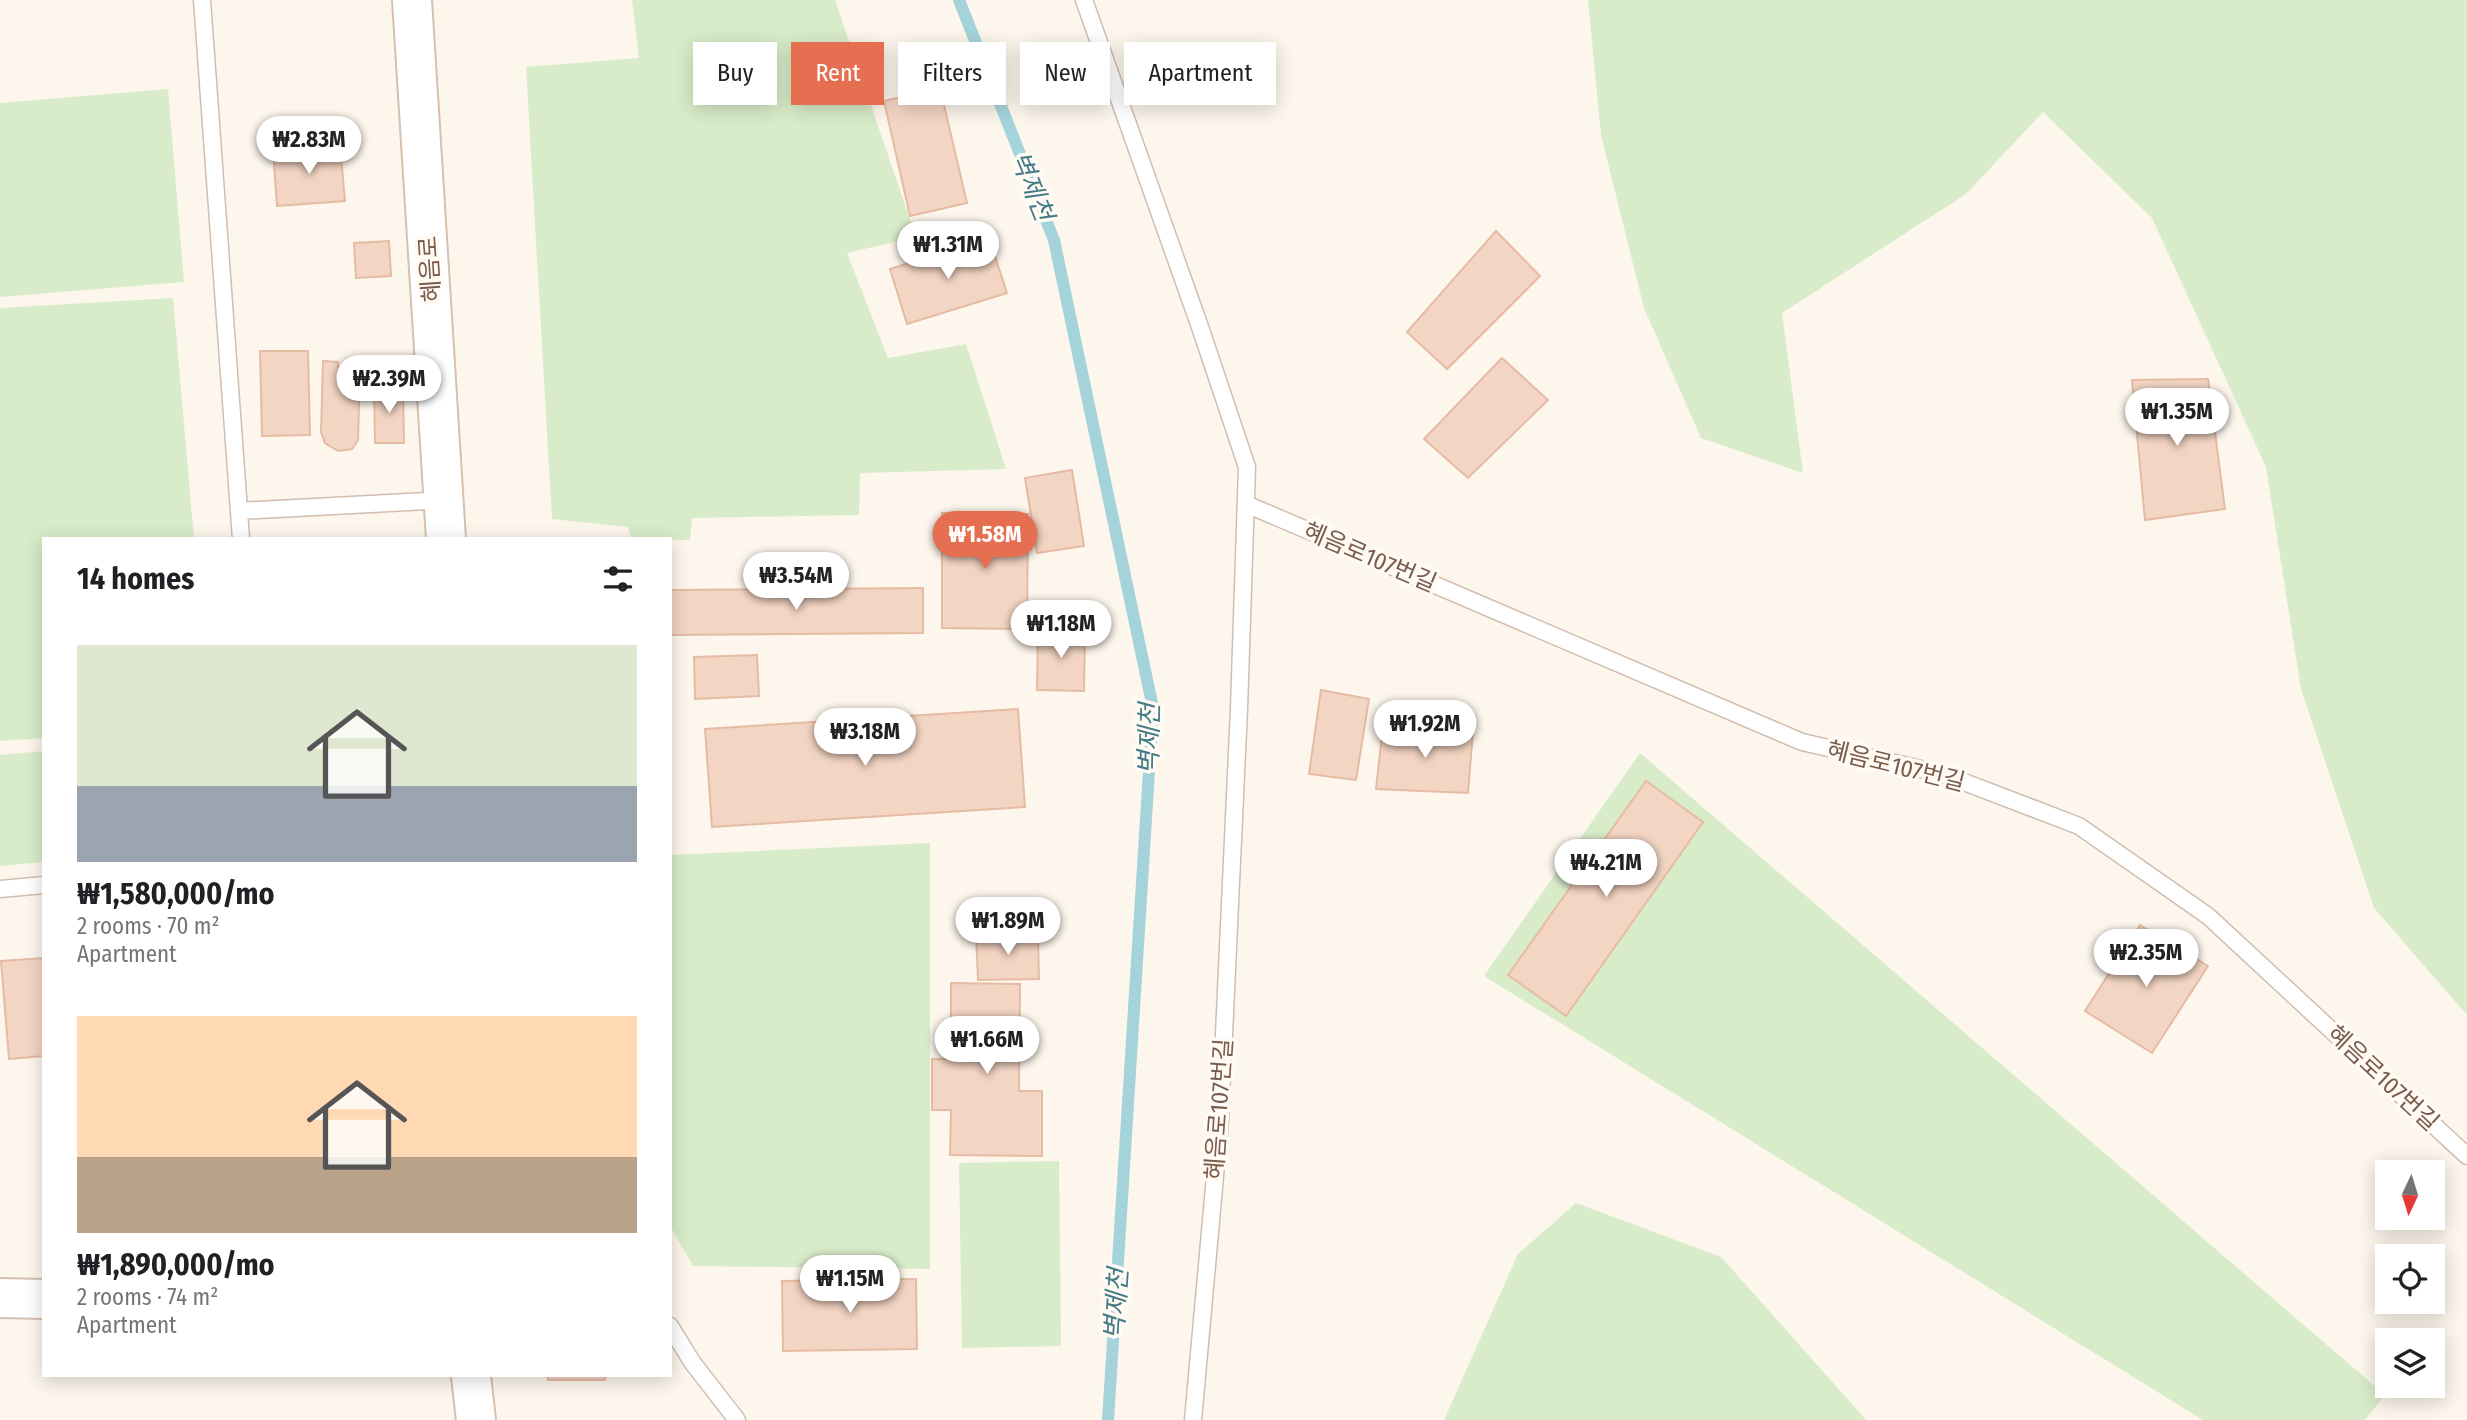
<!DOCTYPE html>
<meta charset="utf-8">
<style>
:root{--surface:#fff;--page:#f2f2f2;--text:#202124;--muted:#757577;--accent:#e76f51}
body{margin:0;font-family:"Fira Sans Condensed","Noto Sans KR",sans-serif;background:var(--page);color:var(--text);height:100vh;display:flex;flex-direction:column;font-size:26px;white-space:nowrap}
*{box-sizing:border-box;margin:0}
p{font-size:23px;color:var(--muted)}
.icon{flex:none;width:38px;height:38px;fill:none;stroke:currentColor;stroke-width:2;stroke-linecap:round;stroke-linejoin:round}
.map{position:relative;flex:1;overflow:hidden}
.details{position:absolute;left:42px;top:537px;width:630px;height:840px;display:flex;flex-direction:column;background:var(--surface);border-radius:0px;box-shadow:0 4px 18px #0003}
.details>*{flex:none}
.guide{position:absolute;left:693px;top:42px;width:665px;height:63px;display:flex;gap:14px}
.needle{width:46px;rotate:184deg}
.tools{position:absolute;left:2375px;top:1160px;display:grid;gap:14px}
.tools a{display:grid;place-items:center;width:70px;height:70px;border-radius:0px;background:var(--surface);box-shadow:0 4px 18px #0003;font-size:35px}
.price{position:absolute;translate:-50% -60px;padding:0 16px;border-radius:24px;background:#fff;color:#222;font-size:23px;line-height:46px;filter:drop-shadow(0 2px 4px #0008)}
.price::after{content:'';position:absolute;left:50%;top:42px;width:21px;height:16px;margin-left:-10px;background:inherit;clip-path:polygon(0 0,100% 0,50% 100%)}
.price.active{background:var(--accent);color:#fff}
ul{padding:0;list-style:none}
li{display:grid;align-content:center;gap:14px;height:371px;padding:0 35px}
li span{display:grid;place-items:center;height:217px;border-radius:0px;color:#555}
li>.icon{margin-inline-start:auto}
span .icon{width:126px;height:126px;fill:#fffc;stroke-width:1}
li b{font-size:30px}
h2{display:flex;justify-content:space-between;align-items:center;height:84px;padding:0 35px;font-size:30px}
.tag{padding:0 24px;border-radius:0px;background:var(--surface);box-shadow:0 4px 18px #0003;font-size:24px;line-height:63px}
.tag.active{background:var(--accent);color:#fff}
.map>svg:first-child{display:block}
</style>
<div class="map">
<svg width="2467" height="1420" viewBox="0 0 2467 1420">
<rect width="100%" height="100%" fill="#fdf6ec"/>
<!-- green -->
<path fill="#d8ecc9" d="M632 0H835L916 237 847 253 888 358 966 344 1006 469 860 473 859 515 692 518 690 540 631 539 628 527 552 519 526 67 639 58Z
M1588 0H2467V1015L2374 908 2301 689 2266 467 2152 218 2043 112 1966 194 1782 313 1803 473 1701 438 1644 308 1601 135Z
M168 89 184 282 0 297V103Z
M173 298 194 539H44V738L0 741V308Z
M44 751V862L0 866V755Z
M1640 753 2385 1395 2365 1420H2203L1484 976Z
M930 843V1269L693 1266 670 1226V855Z
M1059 1161 1061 1346 962 1348 959 1163Z
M1576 1203 1721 1257 1866 1420H1444L1518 1254Z"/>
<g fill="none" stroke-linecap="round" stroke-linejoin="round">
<!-- stream -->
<path stroke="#a5d3da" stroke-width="12" d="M959 0 1054 240 1153 708 1108 1420"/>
</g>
<!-- building -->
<path fill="#f3d5c3" stroke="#e6bba3" stroke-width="2" d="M940 88 967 203 910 216 884 101Z
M340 145 345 201 277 206 273 150Z
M1496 231 1540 276 1447 369 1407 332Z
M989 238 1007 293 907 324 890 269Z
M389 241 391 276 356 278 354 243Z
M260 351H308L310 435 262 436Z
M1502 358 1548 400 1468 478 1424 439Z
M323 361 338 362V372L360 373 358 440 352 449 338 451 325 443 321 432Z
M2208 379 2225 509 2145 520 2132 380Z
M403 387 404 443H375L374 388Z
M1072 470 1084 546 1037 553 1025 478Z
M942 513 1028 514 1027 629 942 628Z
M923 588V633L670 635V590Z
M1038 630 1085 631 1084 691 1037 690Z
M757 655 759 696 695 699 694 657Z
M1321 690 1369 699 1356 780 1309 774Z
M1018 709 1025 807 712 827 705 729Z
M1383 726 1473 731 1468 793 1376 789Z
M1646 781 1703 822 1566 1016 1508 975Z
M2140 925 2208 966 2152 1053 2085 1011Z
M1038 934 1039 979 978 980 976 935Z
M44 958V1056L9 1059 1 961Z
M951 983 1020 984 1019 1091H1042V1156L950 1155 951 1110H932V1059H951Z
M916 1279 917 1349 783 1351 782 1281Z
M548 1376H605V1380H548Z"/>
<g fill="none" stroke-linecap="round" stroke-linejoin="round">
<defs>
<path id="lane" d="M202 0 241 539
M1084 0 1200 327 1247 467 1239 709 1220 1121 1193 1420
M1246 504 1802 742 1943 774 2079 826 2208 916 2467 1156
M239 511 445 500
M0 889 44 885
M670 1326 692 1362 737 1420"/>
<path id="secondary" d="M412 0 446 539
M0 1298 44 1299
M471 1376 476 1420"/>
</defs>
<!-- lane casing -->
<use href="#lane" stroke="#d1beb0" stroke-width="19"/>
<!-- secondary casing -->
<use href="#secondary" stroke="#d6c0b0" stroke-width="42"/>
<!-- lane -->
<use href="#lane" stroke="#fff" stroke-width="16"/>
<!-- secondary -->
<use href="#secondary" stroke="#fff" stroke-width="38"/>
</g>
<g text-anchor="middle" stroke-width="7" stroke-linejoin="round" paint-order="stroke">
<!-- street labels -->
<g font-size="24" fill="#7a5c4d" stroke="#fffaf3">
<text transform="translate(430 269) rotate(-94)" y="8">혜음로</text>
<text transform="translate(1370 557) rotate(23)" y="8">혜음로107번길</text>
<text transform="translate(1896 766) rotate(14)" y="8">혜음로107번길</text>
<text transform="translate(2383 1078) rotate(43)" y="8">혜음로107번길</text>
<text transform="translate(1219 1109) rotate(-86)" y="8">혜음로107번길</text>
</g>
<!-- water labels -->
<g font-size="26" font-style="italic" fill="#437c86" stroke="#fffaf3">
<text transform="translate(1032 186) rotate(68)" y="9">벽제천</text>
<text transform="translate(1149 739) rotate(-89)" y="9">벽제천</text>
<text transform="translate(1116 1304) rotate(-86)" y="9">벽제천</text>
</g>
</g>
</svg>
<div class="tools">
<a><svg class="needle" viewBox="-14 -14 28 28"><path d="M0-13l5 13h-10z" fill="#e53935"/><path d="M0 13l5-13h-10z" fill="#757577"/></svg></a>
<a><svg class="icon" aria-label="locate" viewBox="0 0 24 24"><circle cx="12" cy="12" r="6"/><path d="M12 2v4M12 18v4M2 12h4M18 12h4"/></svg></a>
<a><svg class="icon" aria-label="layers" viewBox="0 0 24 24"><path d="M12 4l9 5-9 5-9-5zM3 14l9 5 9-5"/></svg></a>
</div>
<b class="price" style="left:309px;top:176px">₩2.83M</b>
<b class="price" style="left:948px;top:281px">₩1.31M</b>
<b class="price" style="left:389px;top:415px">₩2.39M</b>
<b class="price" style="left:2177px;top:448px">₩1.35M</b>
<b class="price active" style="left:985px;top:571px">₩1.58M</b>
<b class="price" style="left:796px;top:612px">₩3.54M</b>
<b class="price" style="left:1061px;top:660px">₩1.18M</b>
<b class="price" style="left:1425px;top:760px">₩1.92M</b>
<b class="price" style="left:865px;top:768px">₩3.18M</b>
<b class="price" style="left:1606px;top:899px">₩4.21M</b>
<b class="price" style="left:1008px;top:957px">₩1.89M</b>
<b class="price" style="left:2146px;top:989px">₩2.35M</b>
<b class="price" style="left:987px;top:1076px">₩1.66M</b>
<b class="price" style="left:850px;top:1315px">₩1.15M</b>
<div class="guide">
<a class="tag">Buy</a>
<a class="tag active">Rent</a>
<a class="tag">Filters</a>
<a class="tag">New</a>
<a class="tag">Apartment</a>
</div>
<section class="details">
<h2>14 homes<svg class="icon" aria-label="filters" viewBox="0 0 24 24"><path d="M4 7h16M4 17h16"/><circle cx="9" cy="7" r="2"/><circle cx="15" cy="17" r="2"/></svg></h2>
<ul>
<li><span style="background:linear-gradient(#dfe7d0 65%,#9aa5b1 0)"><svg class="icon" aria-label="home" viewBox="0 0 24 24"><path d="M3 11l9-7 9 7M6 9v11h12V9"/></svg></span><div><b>₩1,580,000/mo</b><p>2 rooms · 70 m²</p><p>Apartment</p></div></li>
<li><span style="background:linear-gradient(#ffd9b3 65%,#b9a48a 0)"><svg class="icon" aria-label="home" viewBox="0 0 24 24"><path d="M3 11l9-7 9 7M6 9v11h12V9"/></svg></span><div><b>₩1,890,000/mo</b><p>2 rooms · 74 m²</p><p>Apartment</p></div></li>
</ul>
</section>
</div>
